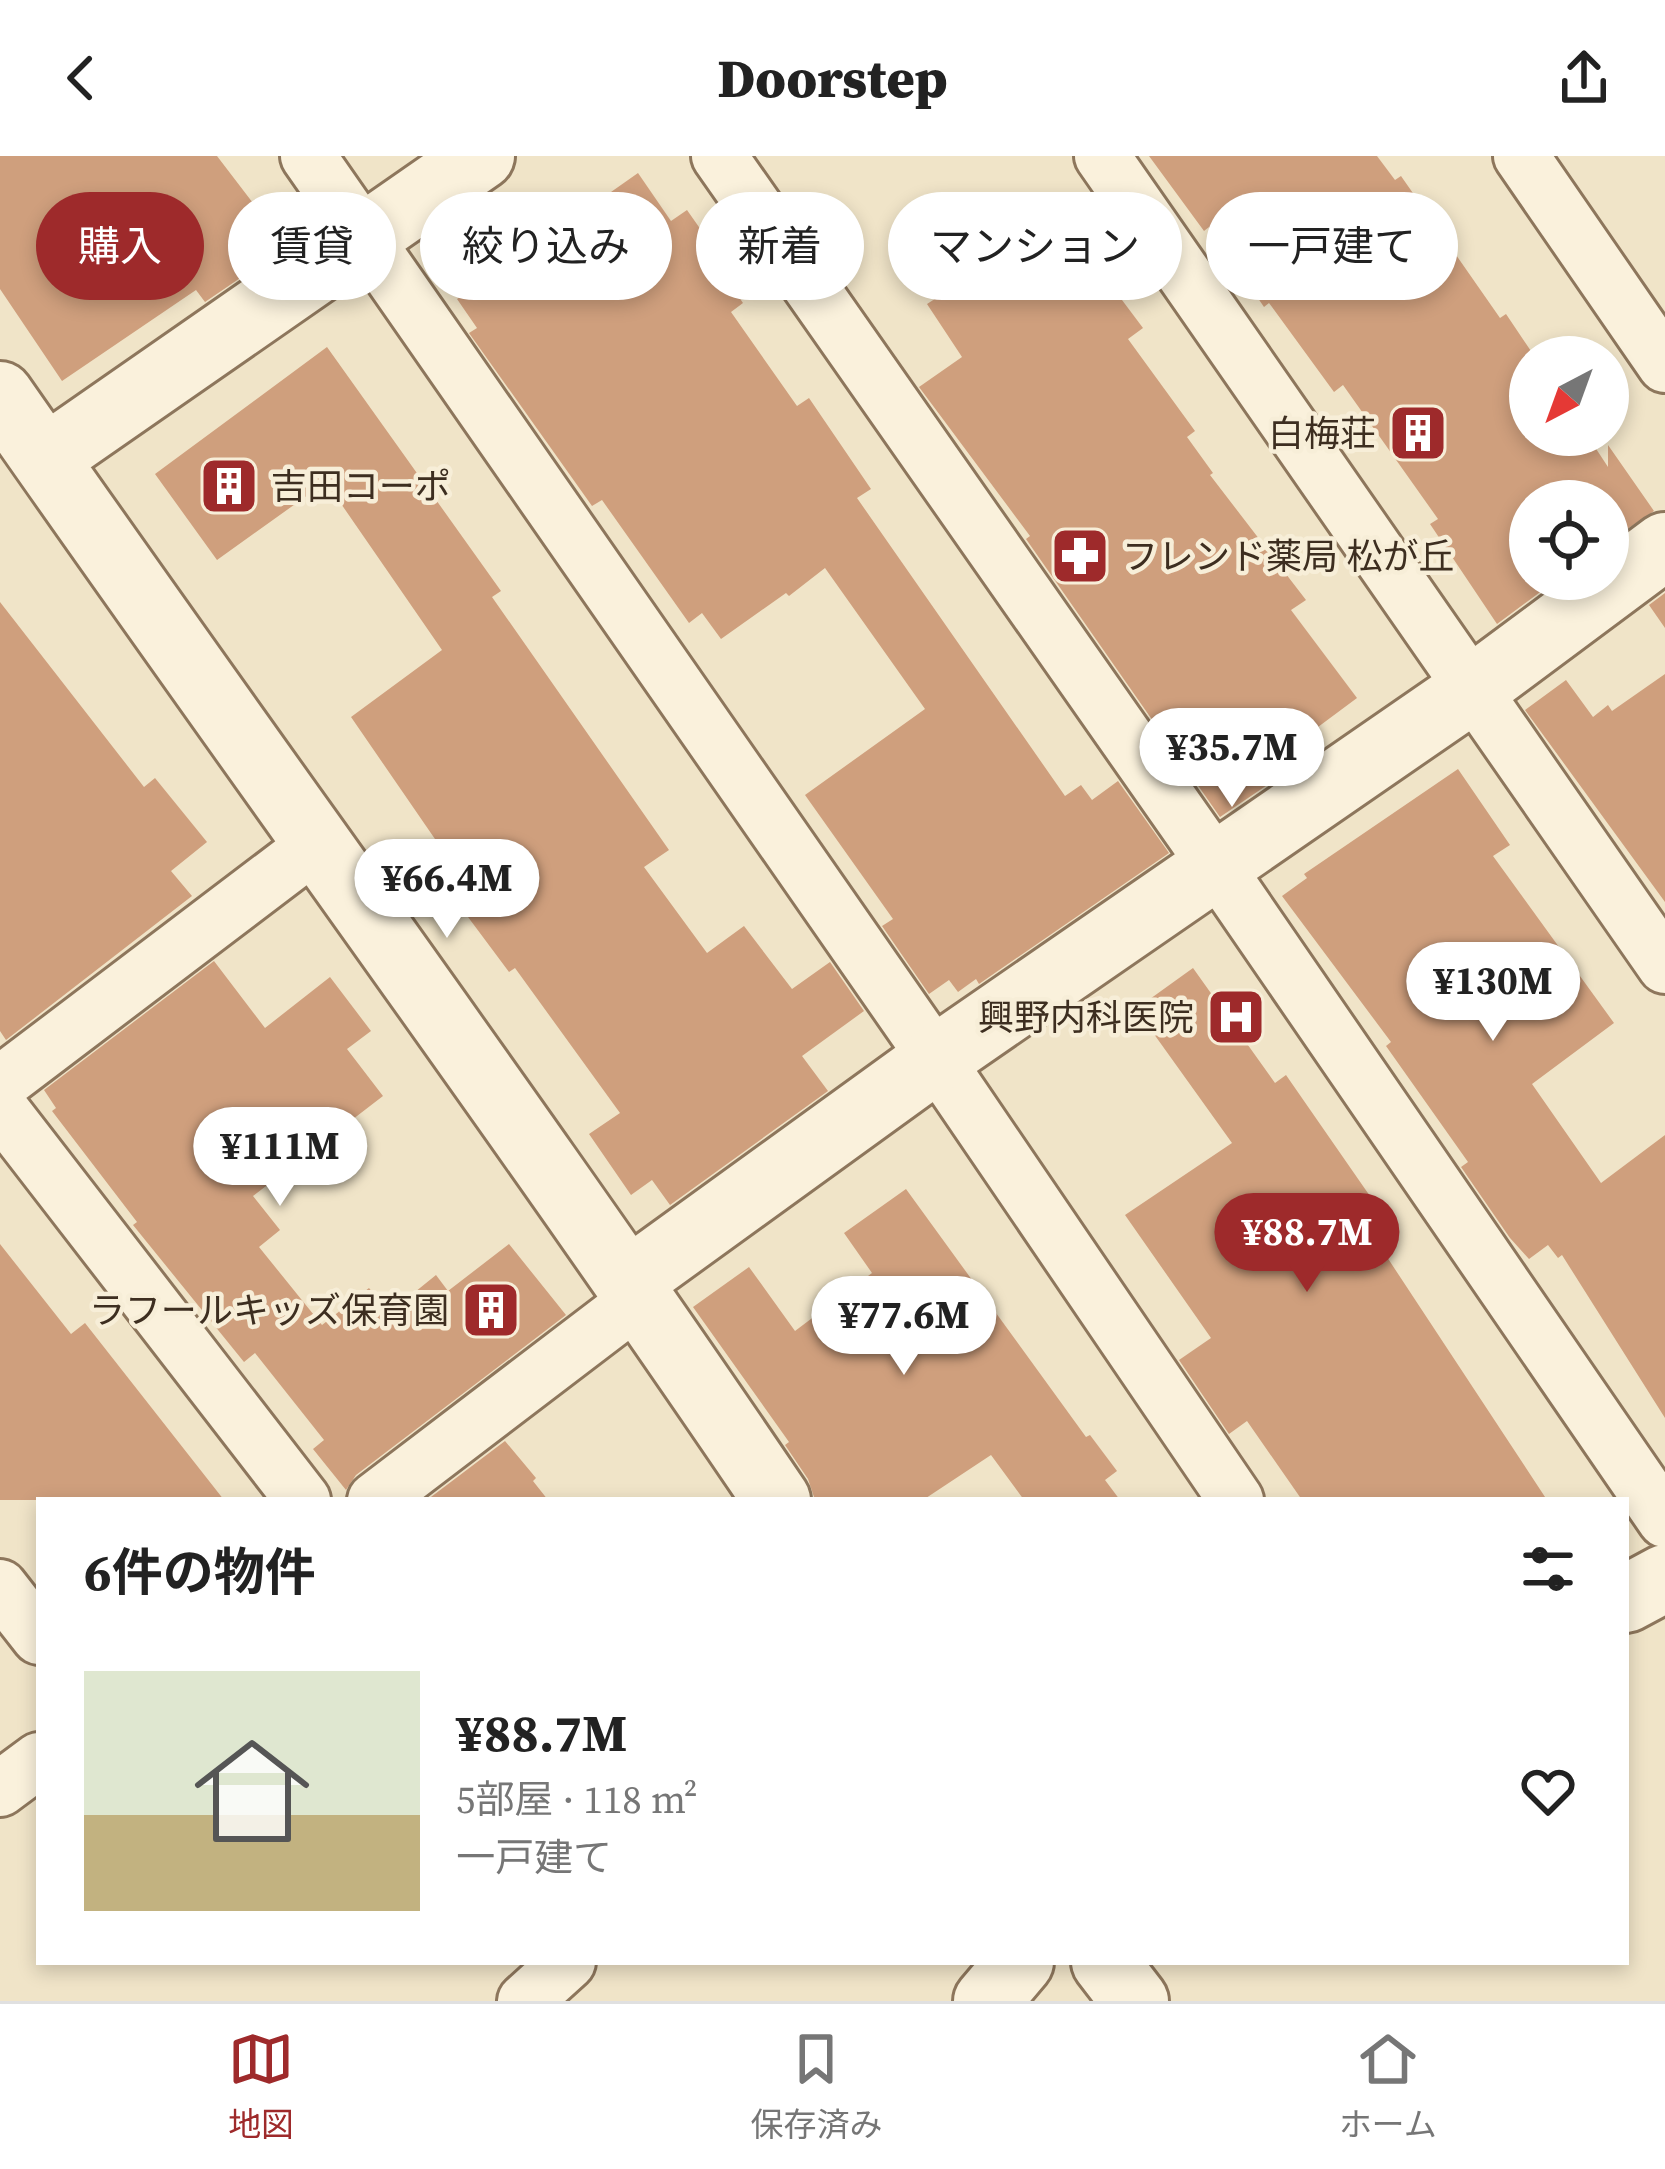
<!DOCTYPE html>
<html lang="ja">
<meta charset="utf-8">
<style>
:root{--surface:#fff;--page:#f6f6f6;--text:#222;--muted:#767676;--line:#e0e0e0;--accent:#9e2a2b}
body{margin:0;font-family:"Source Serif 4","Noto Sans JP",serif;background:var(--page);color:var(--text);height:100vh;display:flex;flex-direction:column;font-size:45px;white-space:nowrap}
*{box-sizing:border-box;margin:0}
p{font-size:39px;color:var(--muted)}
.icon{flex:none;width:66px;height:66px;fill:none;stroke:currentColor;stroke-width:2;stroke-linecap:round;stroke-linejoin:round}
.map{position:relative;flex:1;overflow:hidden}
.details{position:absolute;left:36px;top:1341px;width:1593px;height:468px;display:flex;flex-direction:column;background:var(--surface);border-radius:0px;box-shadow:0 6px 18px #0003}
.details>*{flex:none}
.guide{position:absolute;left:36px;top:36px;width:1593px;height:108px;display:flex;gap:24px}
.needle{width:78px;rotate:221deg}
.buttons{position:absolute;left:1509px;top:180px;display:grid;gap:24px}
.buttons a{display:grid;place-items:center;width:120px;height:120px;border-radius:50%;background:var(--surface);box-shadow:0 6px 18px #0003;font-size:60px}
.price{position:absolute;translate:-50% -102px;padding:0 27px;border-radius:42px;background:#fff;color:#222;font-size:39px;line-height:78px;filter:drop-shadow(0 3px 6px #0008)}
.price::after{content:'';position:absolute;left:50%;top:72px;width:36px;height:27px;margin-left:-18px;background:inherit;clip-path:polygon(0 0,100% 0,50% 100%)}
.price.active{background:var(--accent);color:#fff}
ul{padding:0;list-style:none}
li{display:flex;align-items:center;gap:36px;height:300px;padding:0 48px}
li+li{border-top:3px solid var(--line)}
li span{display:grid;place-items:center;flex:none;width:336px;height:240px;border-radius:0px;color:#555}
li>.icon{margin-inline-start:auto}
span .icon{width:144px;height:144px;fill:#fffc;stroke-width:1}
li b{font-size:51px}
h2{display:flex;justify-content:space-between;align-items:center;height:144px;padding:0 48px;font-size:51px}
.chip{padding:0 42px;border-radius:54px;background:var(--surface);box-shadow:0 6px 18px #0003;font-size:42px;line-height:108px}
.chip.active{background:var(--accent);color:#fff}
header{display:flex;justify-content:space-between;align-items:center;height:156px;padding:0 48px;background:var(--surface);font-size:54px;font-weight:800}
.tab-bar{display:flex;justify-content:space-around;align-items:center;height:168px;border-top:3px solid var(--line);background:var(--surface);font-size:33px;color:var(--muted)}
.tab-bar a{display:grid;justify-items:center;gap:6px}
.tab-bar .active{color:var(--accent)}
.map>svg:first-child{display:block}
</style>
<header><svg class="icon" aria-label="back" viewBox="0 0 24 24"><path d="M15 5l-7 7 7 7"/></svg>Doorstep<svg class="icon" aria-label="share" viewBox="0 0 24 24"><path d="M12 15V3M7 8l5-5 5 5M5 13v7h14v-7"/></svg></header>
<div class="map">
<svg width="1665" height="1845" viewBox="0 0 1665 1845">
<rect width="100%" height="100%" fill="#f0e4c8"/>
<!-- building -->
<path fill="#cf9f7d" d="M0 0H217L259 55 239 70 265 105 205 146 196 134 62 225 0 133Z
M1149 0H1377L1395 24 1401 20 1500 162 1506 158 1535 201H1530V279H1587L1608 311V289L1654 355 1608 386V345H1530V423H1558L1497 468 1430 368 1438 363 1343 229 1334 236 1269 147 1264 151 1209 71 1204 75Z
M638 17 671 65 687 54 713 91 708 95 743 147 731 156 797 250 809 242 871 333 857 342 1065 640 1081 629 1092 644 1118 625 1169 697 979 828 976 823 958 836 949 824 929 838 882 770 893 763 805 639 925 553 825 412 789 440 786 437 721 483 702 457 689 467 602 344 592 350 469 177 477 172 457 143 502 111 514 127 595 70 584 55Z
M1068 72 1143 172 1128 183 1195 275 1187 281 1213 317 1210 319 1306 444 1291 454 1357 542 1283 597 1294 611 1220 661 1026 383 1030 380 919 231 962 201 927 148 969 121 980 138Z
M327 191 501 435 492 441 669 694 644 711 707 797 744 770 792 833 830 806 864 855 802 900 828 935 670 1049 652 1024 631 1039 589 978 620 957 515 812 509 816 430 710 446 699 351 561 442 494 326 326 217 404 155 318Z
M1665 437V472L1649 449Z
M0 446 144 631 155 622 207 686 171 715 192 740 6 884 0 875Z
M1665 518V746L1525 554 1566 524 1593 561 1608 549 1612 555Z
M1458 613 1510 689 1493 700 1614 867 1532 928 1601 1027 1665 979V1262L1562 1099 1558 1102 1548 1089 1529 1103 1510 1082 1461 1011 1468 1006 1386 890 1391 886 1282 740 1307 722 1304 718Z
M214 805 265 872 330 821 371 875 347 893 383 940 253 1040 280 1074 259 1091 322 1169 369 1132 389 1157 436 1119 448 1135 509 1088 566 1159 356 1319 346 1334 313 1293 324 1284 255 1197 244 1206 133 1069 137 1066 52 955 56 952 44 934Z
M1193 812 1275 927 1286 919 1372 1043 1356 1054 1547 1344H1302L1247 1265 1229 1278 1179 1204 1211 1182 1125 1059 1232 987 1136 853Z
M906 1033 1086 1281 1090 1279 1117 1315 1105 1324 1120 1344H1024L991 1299 923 1344H815L808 1323 785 1289 789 1286 693 1151 749 1111 795 1175 872 1117 844 1077Z
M0 1088 71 1178 85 1167 224 1344H0Z
M505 1285 536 1322 533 1325 548 1344H427Z"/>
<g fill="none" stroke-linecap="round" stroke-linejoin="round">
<defs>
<path id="minor" d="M308 0 936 903 1236 1344
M719 0 1216 710 1665 1364
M1102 0 1665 810
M1521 0 1665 209
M0 928 315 689
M0 952 303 1344
M375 1344 640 1142
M0 1431 39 1481
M0 1633 39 1604
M525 1845 568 1806"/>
<path id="tertiary" d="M0 239C257 608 525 971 777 1344
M45 303 481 0
M628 1126 936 903 1474 532 1665 390
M1626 1443 1665 1422
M1105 1806 1135 1845
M987 1845 1020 1806"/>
</defs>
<!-- minor casing -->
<use href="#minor" stroke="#8d765c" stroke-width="60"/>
<!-- tertiary casing -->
<use href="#tertiary" stroke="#8d765c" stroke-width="72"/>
<!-- minor -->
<use href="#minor" stroke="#faf1dc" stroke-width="54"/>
<!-- tertiary -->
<use href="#tertiary" stroke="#faf1dc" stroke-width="66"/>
</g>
<!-- icons -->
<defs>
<symbol id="building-square" viewBox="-11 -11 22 22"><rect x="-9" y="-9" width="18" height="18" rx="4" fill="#9e2a2b" stroke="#f7eed8"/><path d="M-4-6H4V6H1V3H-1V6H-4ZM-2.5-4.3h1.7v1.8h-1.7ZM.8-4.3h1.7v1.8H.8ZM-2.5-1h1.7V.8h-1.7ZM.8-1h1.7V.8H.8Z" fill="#fff"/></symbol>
<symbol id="pharmacy-square" viewBox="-11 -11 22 22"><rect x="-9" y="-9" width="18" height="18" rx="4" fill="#9e2a2b" stroke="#f7eed8"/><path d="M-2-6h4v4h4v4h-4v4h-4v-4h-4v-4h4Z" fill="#fff"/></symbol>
<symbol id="hospital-square" viewBox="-11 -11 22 22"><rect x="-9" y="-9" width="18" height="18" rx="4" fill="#9e2a2b" stroke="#f7eed8"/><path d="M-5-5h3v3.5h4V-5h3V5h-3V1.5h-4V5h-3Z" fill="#fff"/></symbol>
</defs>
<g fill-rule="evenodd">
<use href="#building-square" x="1385" y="244" width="66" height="66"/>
<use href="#building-square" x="196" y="297" width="66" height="66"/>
<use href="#pharmacy-square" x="1047" y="367" width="66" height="66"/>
<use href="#hospital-square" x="1203" y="828" width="66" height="66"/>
<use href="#building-square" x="458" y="1121" width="66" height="66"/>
</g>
<g text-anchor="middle" stroke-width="9" stroke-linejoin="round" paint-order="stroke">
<!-- poi labels -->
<g font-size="36" fill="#3d2e20" stroke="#f7eed8" text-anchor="end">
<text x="1376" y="290">白梅荘</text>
<text x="271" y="343" text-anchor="start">吉田コーポ</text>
<text x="1122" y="413" text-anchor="start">フレンド薬局 松が丘</text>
<text x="1194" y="874">興野内科医院</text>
<text x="449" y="1167">ラフールキッズ保育園</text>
</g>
</g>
</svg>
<div class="buttons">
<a><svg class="needle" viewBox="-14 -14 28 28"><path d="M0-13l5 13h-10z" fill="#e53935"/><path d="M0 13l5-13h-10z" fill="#767676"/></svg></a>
<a><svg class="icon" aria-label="locate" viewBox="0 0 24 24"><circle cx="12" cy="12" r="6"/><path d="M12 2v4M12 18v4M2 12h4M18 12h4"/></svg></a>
</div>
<b class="price" style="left:1232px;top:654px">¥35.7M</b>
<b class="price" style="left:447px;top:785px">¥66.4M</b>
<b class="price" style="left:1493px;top:888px">¥130M</b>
<b class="price" style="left:280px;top:1053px">¥111M</b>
<b class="price active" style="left:1307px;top:1139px">¥88.7M</b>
<b class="price" style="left:904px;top:1222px">¥77.6M</b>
<div class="guide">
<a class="chip active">購入</a>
<a class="chip">賃貸</a>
<a class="chip">絞り込み</a>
<a class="chip">新着</a>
<a class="chip">マンション</a>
<a class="chip">一戸建て</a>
</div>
<section class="details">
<h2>6件の物件<svg class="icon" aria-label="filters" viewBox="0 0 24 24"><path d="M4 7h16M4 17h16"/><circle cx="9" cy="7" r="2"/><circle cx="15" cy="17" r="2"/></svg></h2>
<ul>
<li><span style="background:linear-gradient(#dfe7d0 60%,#c2b280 0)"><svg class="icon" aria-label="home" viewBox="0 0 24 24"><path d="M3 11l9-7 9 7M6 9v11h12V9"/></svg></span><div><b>¥88.7M</b><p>5部屋 · 118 m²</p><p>一戸建て</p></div><svg class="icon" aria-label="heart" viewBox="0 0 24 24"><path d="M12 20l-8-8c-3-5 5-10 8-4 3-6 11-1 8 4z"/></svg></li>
</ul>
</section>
</div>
<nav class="tab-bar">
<a class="active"><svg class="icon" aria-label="map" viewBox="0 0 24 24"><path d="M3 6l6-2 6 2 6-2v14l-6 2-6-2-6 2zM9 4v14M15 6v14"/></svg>地図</a>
<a><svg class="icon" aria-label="saved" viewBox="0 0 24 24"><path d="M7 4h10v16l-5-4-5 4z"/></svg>保存済み</a>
<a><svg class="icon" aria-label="home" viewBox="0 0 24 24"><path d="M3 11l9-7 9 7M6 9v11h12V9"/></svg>ホーム</a>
</nav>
